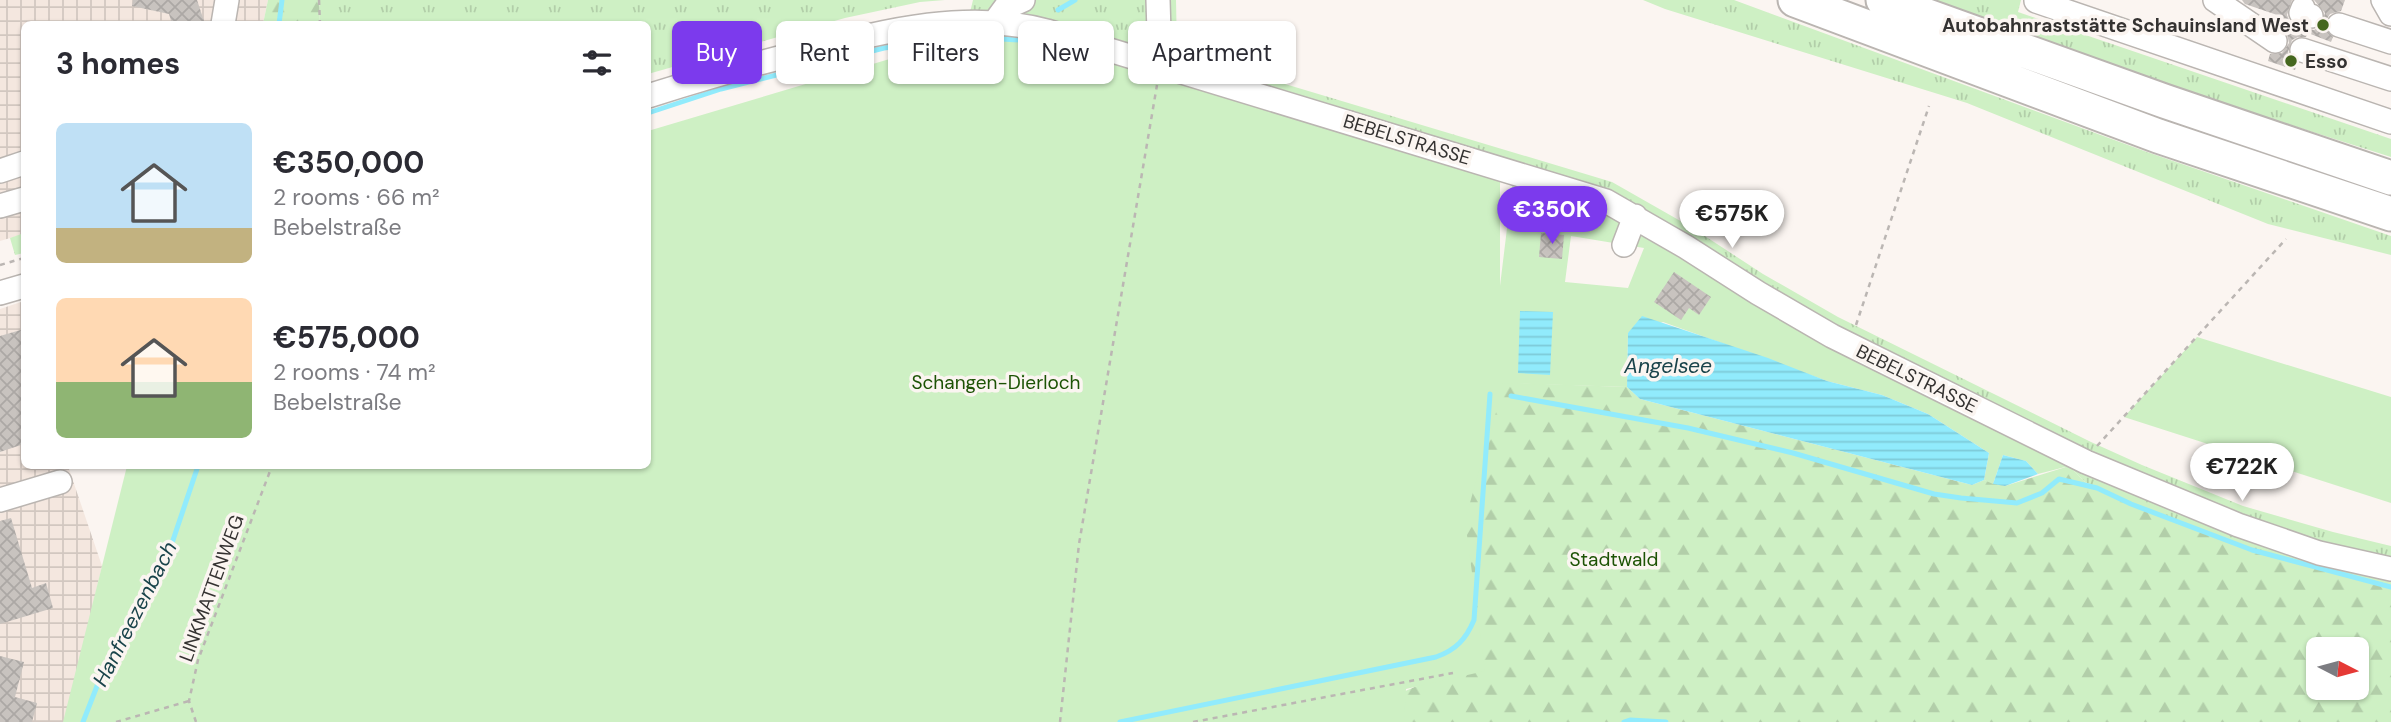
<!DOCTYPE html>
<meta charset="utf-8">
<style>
:root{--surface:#fff;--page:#f2f2f3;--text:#2b2b33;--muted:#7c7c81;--accent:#7c3aed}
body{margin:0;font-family:"DM Sans",sans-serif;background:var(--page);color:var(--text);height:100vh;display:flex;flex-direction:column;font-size:26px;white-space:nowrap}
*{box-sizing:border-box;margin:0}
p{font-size:23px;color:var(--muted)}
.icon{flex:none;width:38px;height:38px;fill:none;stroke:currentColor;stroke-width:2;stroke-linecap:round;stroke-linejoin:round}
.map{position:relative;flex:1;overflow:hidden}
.drawer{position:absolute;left:21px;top:21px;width:630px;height:448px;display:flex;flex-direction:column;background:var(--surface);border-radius:10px;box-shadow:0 2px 5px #0004}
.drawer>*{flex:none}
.hud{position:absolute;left:672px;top:21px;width:665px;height:63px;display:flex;gap:14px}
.needle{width:46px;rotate:96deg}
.buttons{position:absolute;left:2306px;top:637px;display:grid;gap:14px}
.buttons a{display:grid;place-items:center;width:63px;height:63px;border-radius:10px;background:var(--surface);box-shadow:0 2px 5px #0004;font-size:35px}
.price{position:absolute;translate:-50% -60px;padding:0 16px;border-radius:24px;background:#fff;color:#222;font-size:23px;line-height:46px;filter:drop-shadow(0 2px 4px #0008)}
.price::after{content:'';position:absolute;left:50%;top:42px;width:21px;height:16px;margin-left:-10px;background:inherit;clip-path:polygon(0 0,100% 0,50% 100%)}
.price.active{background:var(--accent);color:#fff}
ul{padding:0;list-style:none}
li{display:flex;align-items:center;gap:21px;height:175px;padding:0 35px}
li span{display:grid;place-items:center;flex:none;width:196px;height:140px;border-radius:10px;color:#555}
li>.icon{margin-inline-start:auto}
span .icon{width:84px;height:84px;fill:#fffc;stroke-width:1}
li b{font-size:30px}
h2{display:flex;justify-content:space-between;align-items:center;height:84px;padding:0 35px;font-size:30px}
.pill{padding:0 24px;border-radius:10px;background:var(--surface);box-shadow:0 2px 5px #0004;font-size:24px;line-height:63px}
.pill.active{background:var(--accent);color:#fff}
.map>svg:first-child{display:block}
</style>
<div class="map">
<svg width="2391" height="722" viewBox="0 0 2391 722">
<defs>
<pattern id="industrial-grid" width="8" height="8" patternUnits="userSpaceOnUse" patternTransform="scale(1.75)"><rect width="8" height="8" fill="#f4e7df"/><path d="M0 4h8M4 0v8" fill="none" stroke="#d2c7c0"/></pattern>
<pattern id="grass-tufts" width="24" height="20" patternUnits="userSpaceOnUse" patternTransform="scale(1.75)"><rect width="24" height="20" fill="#cef0c4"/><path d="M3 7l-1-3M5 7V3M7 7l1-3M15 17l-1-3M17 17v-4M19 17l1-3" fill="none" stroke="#b2cea9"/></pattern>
<pattern id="forest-firs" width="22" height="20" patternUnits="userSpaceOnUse" patternTransform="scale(1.75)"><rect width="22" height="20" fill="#cef0c4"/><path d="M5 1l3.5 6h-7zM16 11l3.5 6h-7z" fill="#b2cea9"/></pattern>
<pattern id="water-rules" width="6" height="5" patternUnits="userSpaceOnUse" patternTransform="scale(1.75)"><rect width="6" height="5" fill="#91ebfc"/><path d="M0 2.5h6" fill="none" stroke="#7ecad8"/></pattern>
<pattern id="building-cross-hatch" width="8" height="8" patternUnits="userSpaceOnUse" patternTransform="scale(1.75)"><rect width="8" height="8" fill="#c8c3bf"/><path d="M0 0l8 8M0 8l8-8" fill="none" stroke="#aca8a5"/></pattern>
</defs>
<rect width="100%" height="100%" fill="#fbf5f1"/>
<!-- industrial -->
<path fill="url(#industrial-grid)" d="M0 0H268L263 24H24V234L0 241Z
M24 301V466H68L102 566 65 722H0V309Z"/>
<!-- grass -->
<path fill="url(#grass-tufts)" d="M319 0H945L920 2 845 18 648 74V24H320Z
M973 0H1176L1177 49 1205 60 1612 182 1691 227 1763 274 1838 317 2091 442 2142 465 2243 506 2333 532 2391 546V589L2232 544 2131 504 2085 482 2069 466 1597 206 1010 36 965 33Z
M1643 0H1734L2147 152 2391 236V255L2268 224 1967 103 1665 9Z
M1935 0H2021L2018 12 2391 139V157L2200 96Z
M24 233V253L15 255 10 238Z"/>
<!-- forest -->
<path fill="url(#forest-firs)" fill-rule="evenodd" d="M268 0H319L320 24H263Z
M1489 382 1627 387 1640 399 1972 485 1984 480 2005 486 2069 466 2085 482 2131 504 2232 544 2391 589V722H1403V692L1461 667 1451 566ZM2319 649H2357V688H2319Z"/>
<!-- green -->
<path fill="#cef0c4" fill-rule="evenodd" d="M997 27 1500 181V286L1513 179 1597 206 2069 466 2038 474 2026 461 2003 455 1993 484 1984 480 1989 453 1928 414 1882 395 1827 381 1663 322 1628 333 1627 387 1499 383V402L1465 520 1485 671 1406 689 1404 722H63L127 466H648V131ZM1571 236 1644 248 1628 288 1565 282Z
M2197 337 2391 397V503L2124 417Z"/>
<!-- water -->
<path fill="url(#water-rules)" d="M1520 311 1553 312 1550 375 1518 373Z
M1642 316 1768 358 1827 381 1882 395 1928 414 1989 453 1984 480 1972 485 1640 399 1627 387 1628 333Z
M2003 455 2026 461 2038 474 2005 486 1993 484Z"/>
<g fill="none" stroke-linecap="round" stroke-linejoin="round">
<!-- stream -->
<path stroke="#91ebfc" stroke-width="5" d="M1058 10 1075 0
M279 24 282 0
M648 113 721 89 884 48 970 37 1020 40
M1511 396 1688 428 1793 453 1934 494 1961 498 2017 503 2042 493 2059 479 2097 488 2131 504 2252 550 2391 587
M83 722 99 681 169 552 198 466
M1120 722 1436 657C1456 650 1466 639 1474 620L1490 394
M1624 722 1630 720 1666 722"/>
</g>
<!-- building -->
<path fill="url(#building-cross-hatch)" d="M133 0H197L205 24H172L169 14 132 6Z
M2242 0H2292L2287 15 2290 22 2297 26 2314 30 2321 26 2325 13 2314 0H2345L2341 11 2330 14 2326 20V29L2333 37 2331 42 2308 33 2306 37H2298L2292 40 2288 52 2291 59 2297 63 2295 70 2268 61 2270 54 2282 53 2289 43 2287 34 2280 27 2283 17 2245 4Z
M1541 233 1564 235 1562 259 1539 257Z
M1674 272 1711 297 1699 315 1689 308 1681 320 1654 302Z
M24 329V444L0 452V336Z
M11 518 32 588 46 583 53 608 0 624V521Z
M0 656 24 662 15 697 37 703 32 722H0Z"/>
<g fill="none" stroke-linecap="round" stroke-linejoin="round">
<defs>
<path id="minor" d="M1158 0 1160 65
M2215 0 2275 41
M2383 0 2391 14
M2036 1 2391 122
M2303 8 2301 13 2311 16
M994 23 1005 8 1023 0
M223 24 227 0
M2339 25 2391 42
M2302 50 2391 79
M648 96C702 79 756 63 811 50 888 30 968 10 1047 31L1606 201 1686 247 1758 293 1832 336 2086 462 2238 525 2319 553 2391 569
M0 171 24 163
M0 206 24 199
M1624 245 1635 216
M0 293 24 286
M0 500 60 482"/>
<path id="highway" d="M1795 0 2158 136 2391 214
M1883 0 2164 101 2391 178"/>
</defs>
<!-- minor casing -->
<use href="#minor" stroke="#bab5b1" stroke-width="26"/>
<!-- highway casing -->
<use href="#highway" stroke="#bab5b1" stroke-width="37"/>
<!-- path -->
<path stroke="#bbb6b3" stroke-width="2.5" stroke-dasharray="5 5" stroke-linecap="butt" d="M319 0 320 24
M0 265 24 258
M1856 325 1929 106
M2097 446 2286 239
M116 722 189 701
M196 722 189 701 198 660 272 466
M1060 722 1079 544 1157 85
M1193 722 1453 673"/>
<!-- minor -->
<use href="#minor" stroke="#fff" stroke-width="23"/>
<!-- highway -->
<use href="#highway" stroke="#fff" stroke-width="33"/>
</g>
<!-- markers -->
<g fill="#45671e" stroke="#fbf5f1" stroke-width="2.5">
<circle cx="2323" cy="25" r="7"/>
<circle cx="2291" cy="61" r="7"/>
</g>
<g text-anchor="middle" stroke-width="7" stroke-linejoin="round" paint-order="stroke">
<!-- poi labels -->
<g font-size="19" font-weight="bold" fill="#343231" stroke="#fbf5f1" text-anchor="end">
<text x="2309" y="32">Autobahnraststätte Schauinsland West</text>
<text x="2305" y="68" text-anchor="start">Esso</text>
</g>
<!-- street labels -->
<g font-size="19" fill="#343231" stroke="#fbf5f1">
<text transform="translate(1407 139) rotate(17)" y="7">BEBELSTRASSE</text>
<text transform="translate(1917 378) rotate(26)" y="7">BEBELSTRASSE</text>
<text transform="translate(211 588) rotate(-70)" y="7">LINKMATTENWEG</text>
</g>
<!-- park labels -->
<g font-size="19" fill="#1d5305" stroke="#fbf5f1">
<text x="996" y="389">Schangen-Dierloch</text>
<text x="1614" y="566">Stadtwald</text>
</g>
<!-- water labels -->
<g font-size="21" font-style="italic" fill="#19434a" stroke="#fbf5f1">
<text x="1668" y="373">Angelsee</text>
<text transform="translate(135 614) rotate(-63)" y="7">Hanfreezenbach</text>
</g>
</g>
</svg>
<div class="buttons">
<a><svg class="needle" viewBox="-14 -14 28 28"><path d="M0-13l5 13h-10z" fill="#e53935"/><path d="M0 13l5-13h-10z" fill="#7c7c81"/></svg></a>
</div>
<b class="price active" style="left:1552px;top:246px">€350K</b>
<b class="price" style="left:1732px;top:250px">€575K</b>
<b class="price" style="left:2242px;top:503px">€722K</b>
<div class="hud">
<a class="pill active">Buy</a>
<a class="pill">Rent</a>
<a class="pill">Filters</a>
<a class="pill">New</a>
<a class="pill">Apartment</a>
</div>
<section class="drawer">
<h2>3 homes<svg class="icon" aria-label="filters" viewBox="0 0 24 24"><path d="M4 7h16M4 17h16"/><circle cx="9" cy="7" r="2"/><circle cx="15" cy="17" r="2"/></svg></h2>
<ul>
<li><span style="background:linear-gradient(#bfe0f5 75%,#c2b280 0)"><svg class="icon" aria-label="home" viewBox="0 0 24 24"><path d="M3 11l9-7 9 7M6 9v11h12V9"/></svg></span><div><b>€350,000</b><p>2 rooms · 66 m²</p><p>Bebelstraße</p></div></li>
<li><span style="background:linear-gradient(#ffd9b3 60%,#8fb573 0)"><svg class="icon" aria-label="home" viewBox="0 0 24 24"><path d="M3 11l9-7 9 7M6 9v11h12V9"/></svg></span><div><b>€575,000</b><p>2 rooms · 74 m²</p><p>Bebelstraße</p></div></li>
</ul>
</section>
</div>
